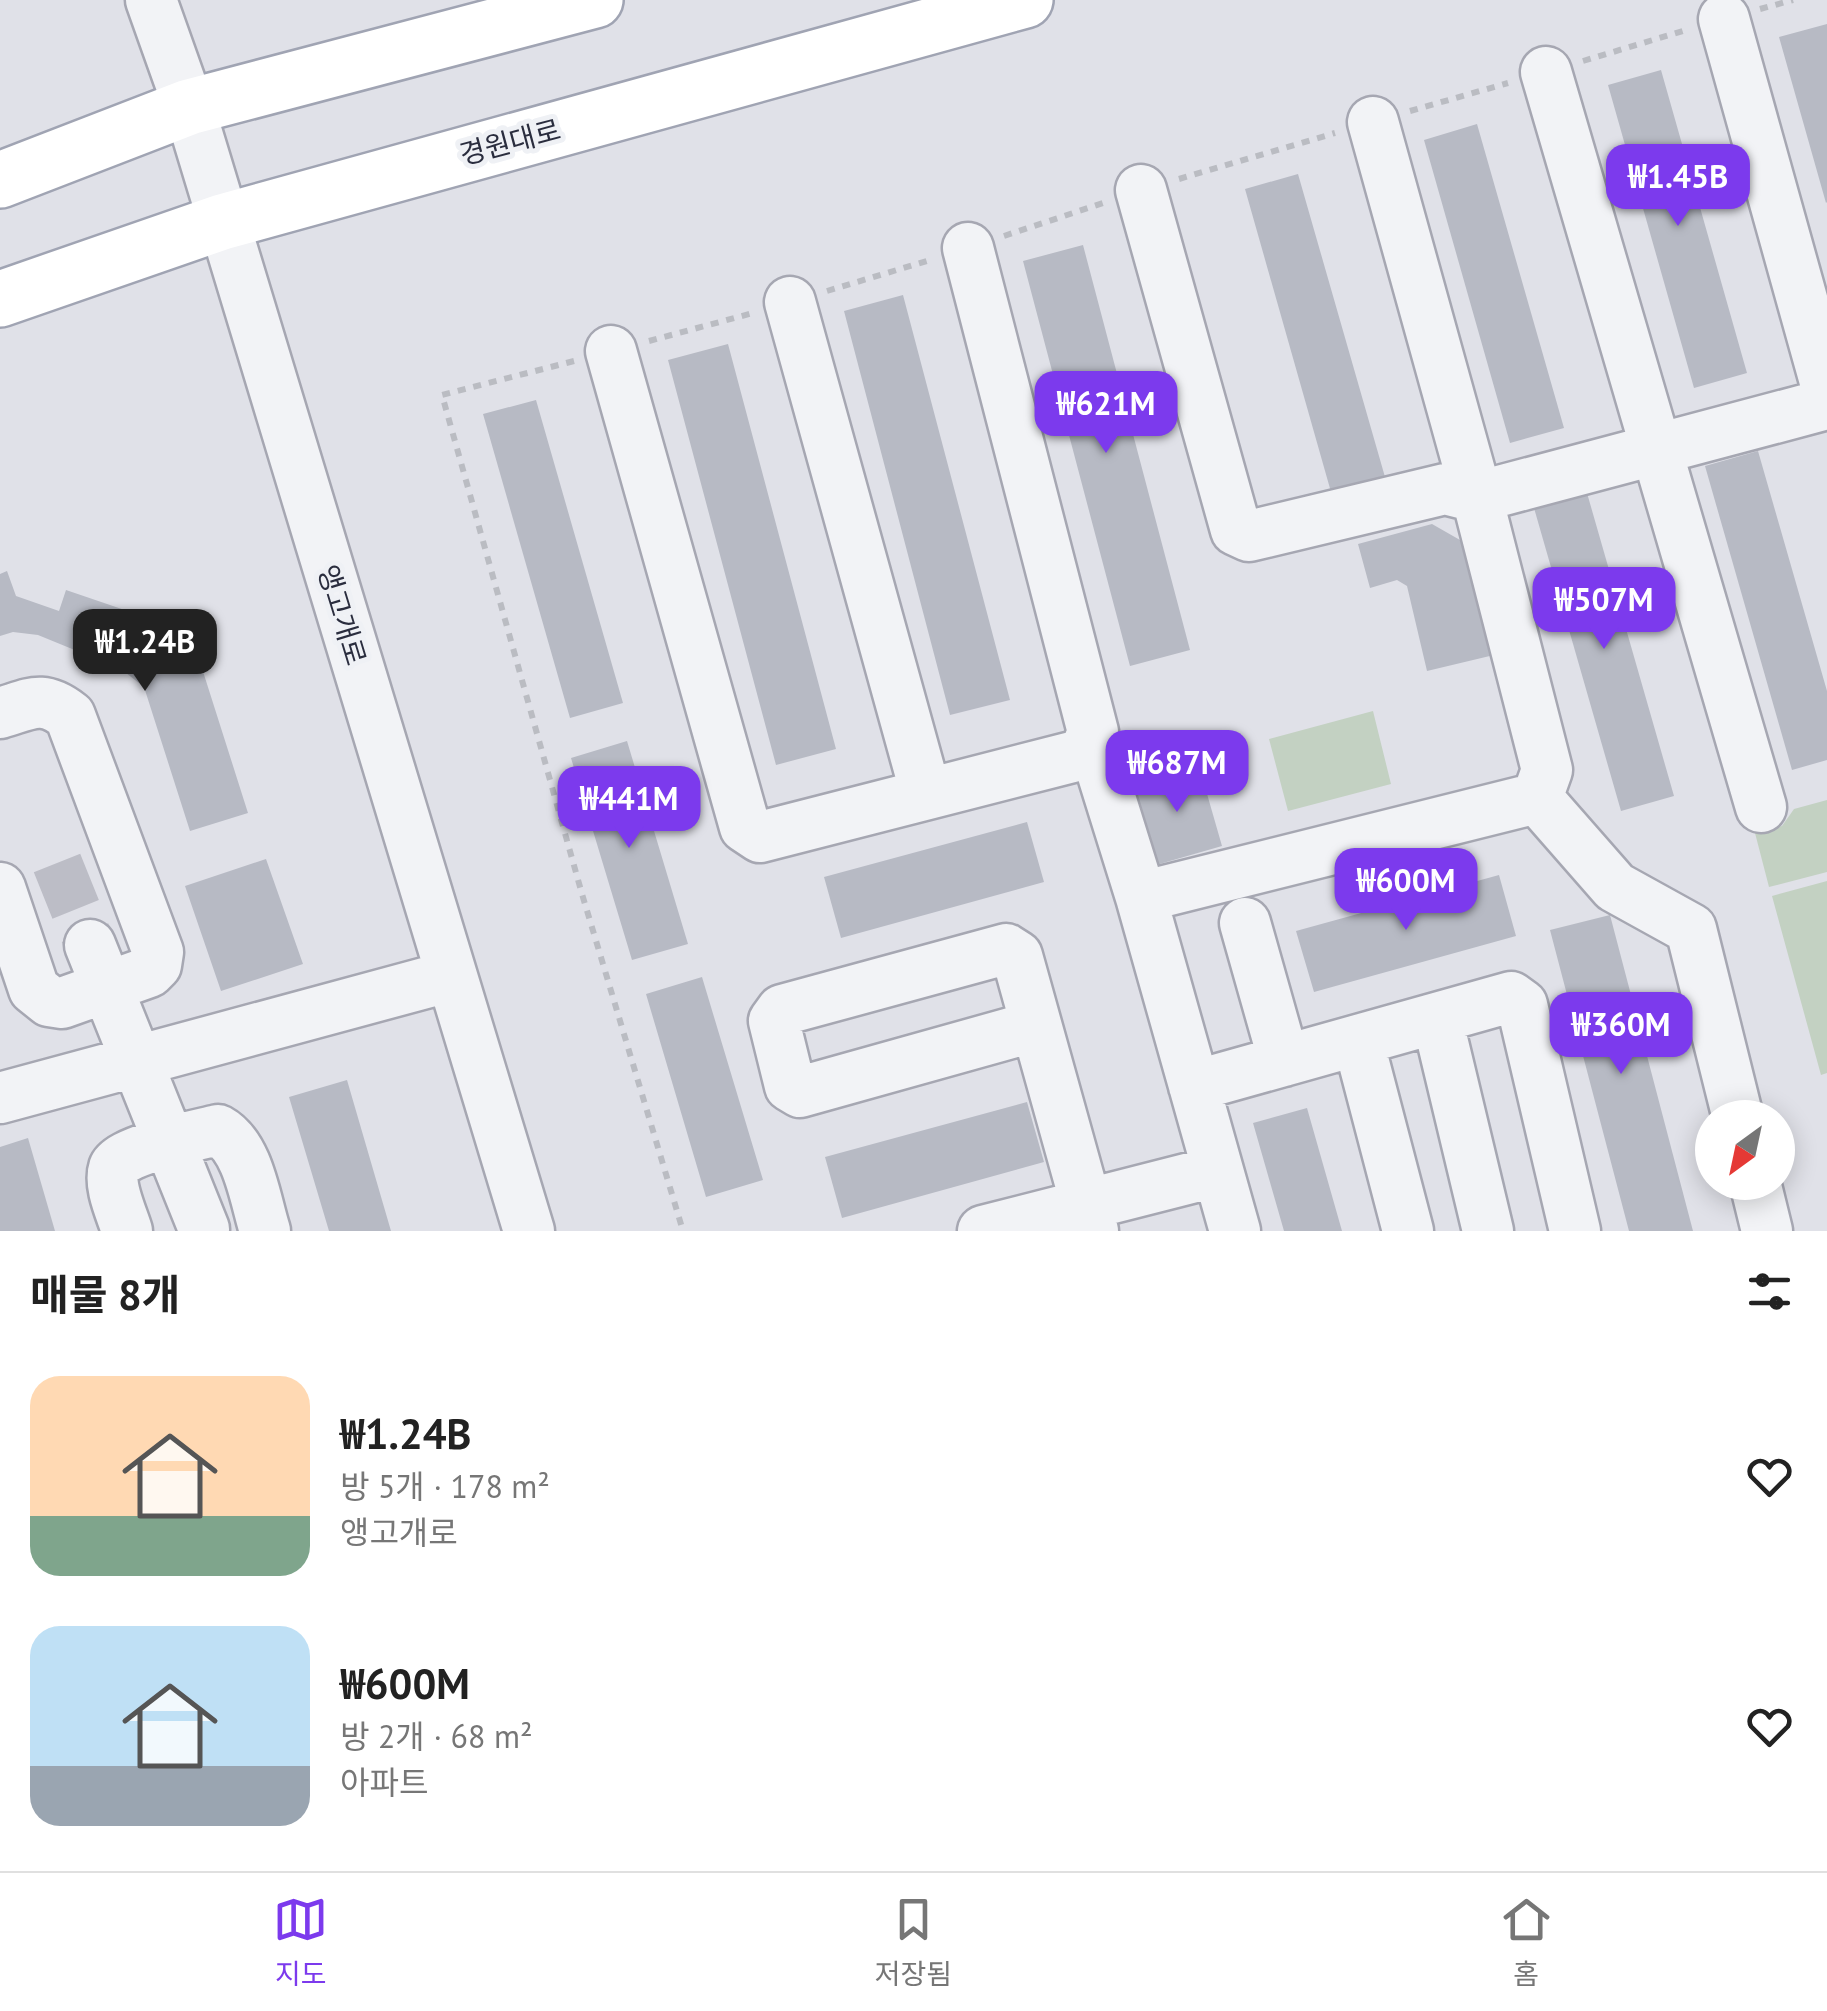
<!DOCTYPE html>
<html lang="ko">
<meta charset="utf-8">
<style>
:root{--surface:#fff;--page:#f6f6f6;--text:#222;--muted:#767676;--line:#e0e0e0;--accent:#7c3aed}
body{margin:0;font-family:"PT Sans","Noto Sans KR",sans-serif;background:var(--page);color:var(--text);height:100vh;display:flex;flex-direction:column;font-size:38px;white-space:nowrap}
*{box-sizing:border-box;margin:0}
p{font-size:32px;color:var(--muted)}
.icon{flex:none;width:55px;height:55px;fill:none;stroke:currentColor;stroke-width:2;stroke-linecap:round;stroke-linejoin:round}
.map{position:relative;height:1231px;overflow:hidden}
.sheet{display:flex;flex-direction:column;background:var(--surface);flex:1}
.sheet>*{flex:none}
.needle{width:65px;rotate:213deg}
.tools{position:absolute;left:1695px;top:1100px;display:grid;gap:20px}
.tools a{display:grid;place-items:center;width:100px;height:100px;border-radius:50%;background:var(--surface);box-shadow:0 5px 25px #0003;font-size:50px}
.price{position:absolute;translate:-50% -85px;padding:0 22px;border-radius:20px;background:var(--accent);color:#fff;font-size:32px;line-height:65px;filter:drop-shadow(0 2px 5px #0008)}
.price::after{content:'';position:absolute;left:50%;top:60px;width:30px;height:22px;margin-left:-15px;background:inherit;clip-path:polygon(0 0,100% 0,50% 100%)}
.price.on{background:#222;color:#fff}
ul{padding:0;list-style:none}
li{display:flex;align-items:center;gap:30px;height:250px;padding:0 30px}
li span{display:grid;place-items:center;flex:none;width:280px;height:200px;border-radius:30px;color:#555}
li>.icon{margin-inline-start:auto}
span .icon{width:120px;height:120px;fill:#fffc;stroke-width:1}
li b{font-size:42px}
h2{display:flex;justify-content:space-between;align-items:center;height:120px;padding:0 30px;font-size:42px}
.tab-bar{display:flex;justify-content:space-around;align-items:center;height:140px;border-top:2px solid var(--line);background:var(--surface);font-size:28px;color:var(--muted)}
.tab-bar a{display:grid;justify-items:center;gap:5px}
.tab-bar .on{color:var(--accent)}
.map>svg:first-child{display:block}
</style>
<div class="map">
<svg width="1827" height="1231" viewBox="0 0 1827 1231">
<rect width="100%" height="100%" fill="#e0e1e8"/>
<!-- green -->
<path fill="#c3d1c2" d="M1373 711 1391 784 1288 811 1269 739Z
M1827 800V872L1769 887 1755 833 1782 826 1794 809Z
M1827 881V1073L1821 1075 1772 896Z"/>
<!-- building -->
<path fill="#b7bac4" d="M1827 24V202L1826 203 1779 37Z
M1661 70 1747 373 1694 388 1608 85Z
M1477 124 1564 428 1510 443 1424 140Z
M1298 174 1385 477 1331 492 1245 189Z
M1083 245 1190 650 1130 666 1023 261Z
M903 295 1010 700 950 715 844 311Z
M728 344 836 749 776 765 668 360Z
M536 400 623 703 570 718 483 414Z
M1758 451 1827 691V760L1792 770 1705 466Z
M1587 493 1674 796 1621 811 1534 508Z
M1432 524 1467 544 1494 655 1427 671 1407 586 1397 580 1370 588 1358 544Z
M7 571 16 596 59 611 66 590 154 620 145 648 169 672 200 662 248 813 190 831 144 687 121 669 38 635 13 632 0 636V574Z
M627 741 688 944 632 960 571 758Z
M1199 766 1222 846 1156 865 1133 784Z
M1027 822 1044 882 841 938 824 877Z
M266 859 303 964 221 991 185 886Z
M1499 875 1516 936 1314 992 1296 931Z
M1610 915 1693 1231H1629L1550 930Z
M702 977 763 1180 706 1197 646 994Z
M347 1080 391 1231H329L289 1097Z
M1027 1102 1044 1162 842 1218 825 1157Z
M1307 1108 1342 1231H1284L1253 1123Z
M28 1138 55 1231H0V1147Z"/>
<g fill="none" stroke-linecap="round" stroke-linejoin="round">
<!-- minor-tunnel -->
<path stroke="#bcbdc6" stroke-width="50" stroke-dasharray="50 25" stroke-linecap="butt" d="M57 863 90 945"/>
<defs>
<path id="minor" d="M151 0 189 107 529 1231
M1724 19 1827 389
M1546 72 1761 807
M1141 190 1236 530 1249 536 1445 489 1477 497 1373 122
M968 248 1093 732 1084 754
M790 302 926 794
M611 351 745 827 760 837 1084 754 1099 762 1141 897
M0 713C31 704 42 694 70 716L158 952 156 965 149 972 62 1003 49 1001 34 989 0 888
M1537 798 1615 887 1691 929 1738 1118
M1245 923 1284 1061
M90 945 204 1229
M1437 1018 1488 1231
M1036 1026 800 1092 790 1086 774 1021 782 1010 1006 949 1017 956 1086 1204 1093 1231
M1358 1040 1408 1231
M1194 1086 1511 997 1522 1005 1575 1231
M0 1098 451 976
M1755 1182 1767 1231
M127 1231C122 1214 108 1186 114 1168 120 1150 199 1135 218 1130 249 1147 255 1200 265 1231
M983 1231 1218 1171
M1235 1231 1141 897 1537 798 1547 770 1477 497 1827 404"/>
<path id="major" d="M0 180 189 107 595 0
M0 299 222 222 1025 0"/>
</defs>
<!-- minor casing -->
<use href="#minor" stroke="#a6a7b2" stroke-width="55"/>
<!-- major casing -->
<use href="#major" stroke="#a0a4b3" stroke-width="60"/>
<!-- path -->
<path stroke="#babcc2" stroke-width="6" stroke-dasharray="8 8" stroke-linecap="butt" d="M1760 9 1793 0
M1583 61 1686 30
M1410 111 1508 83
M1179 179 1335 133
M1004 236 1106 202
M827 291 930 260
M649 341 753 313
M574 361 442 395 582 894 683 1231"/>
<!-- minor -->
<use href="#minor" stroke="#f2f3f6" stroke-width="50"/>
<!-- major -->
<use href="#major" stroke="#fff" stroke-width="55"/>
</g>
<g text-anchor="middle" stroke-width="10" stroke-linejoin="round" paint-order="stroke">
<!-- street labels -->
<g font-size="28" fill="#2a2d3e" stroke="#eff1f5">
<text transform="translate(510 142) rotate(-15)" y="10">경원대로</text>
<text transform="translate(342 615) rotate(73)" y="10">앵고개로</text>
</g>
</g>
</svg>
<div class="tools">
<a><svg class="needle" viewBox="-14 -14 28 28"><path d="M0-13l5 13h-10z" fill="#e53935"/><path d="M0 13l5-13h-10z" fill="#767676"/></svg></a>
</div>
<b class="price" style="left:1678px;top:229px">₩1.45B</b>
<b class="price" style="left:1106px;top:456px">₩621M</b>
<b class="price" style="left:1604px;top:652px">₩507M</b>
<b class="price on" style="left:145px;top:694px">₩1.24B</b>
<b class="price" style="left:1177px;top:815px">₩687M</b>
<b class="price" style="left:629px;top:851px">₩441M</b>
<b class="price" style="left:1406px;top:933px">₩600M</b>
<b class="price" style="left:1621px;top:1077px">₩360M</b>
</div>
<section class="sheet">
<h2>매물 8개<svg class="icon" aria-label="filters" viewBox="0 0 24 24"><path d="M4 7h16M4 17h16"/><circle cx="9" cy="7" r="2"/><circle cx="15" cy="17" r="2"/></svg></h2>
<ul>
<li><span style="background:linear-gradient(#ffd9b3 70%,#7fa58c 0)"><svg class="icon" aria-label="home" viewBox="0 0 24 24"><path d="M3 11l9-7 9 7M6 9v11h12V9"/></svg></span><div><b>₩1.24B</b><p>방 5개 · 178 m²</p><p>앵고개로</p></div><svg class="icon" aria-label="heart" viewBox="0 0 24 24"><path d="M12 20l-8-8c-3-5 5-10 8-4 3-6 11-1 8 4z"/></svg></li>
<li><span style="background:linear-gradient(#bfe0f5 70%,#9aa5b1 0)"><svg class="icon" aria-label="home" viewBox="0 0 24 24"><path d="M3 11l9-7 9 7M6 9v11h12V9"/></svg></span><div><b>₩600M</b><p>방 2개 · 68 m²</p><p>아파트</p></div><svg class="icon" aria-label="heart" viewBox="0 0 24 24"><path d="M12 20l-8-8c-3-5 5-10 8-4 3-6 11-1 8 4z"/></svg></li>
</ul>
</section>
<nav class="tab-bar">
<a class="on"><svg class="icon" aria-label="map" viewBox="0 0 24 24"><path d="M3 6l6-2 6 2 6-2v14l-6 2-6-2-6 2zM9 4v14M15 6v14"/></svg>지도</a>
<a><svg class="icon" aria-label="saved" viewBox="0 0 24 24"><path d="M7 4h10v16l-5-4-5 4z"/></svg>저장됨</a>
<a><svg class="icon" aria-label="home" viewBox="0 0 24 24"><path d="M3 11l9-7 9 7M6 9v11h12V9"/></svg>홈</a>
</nav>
